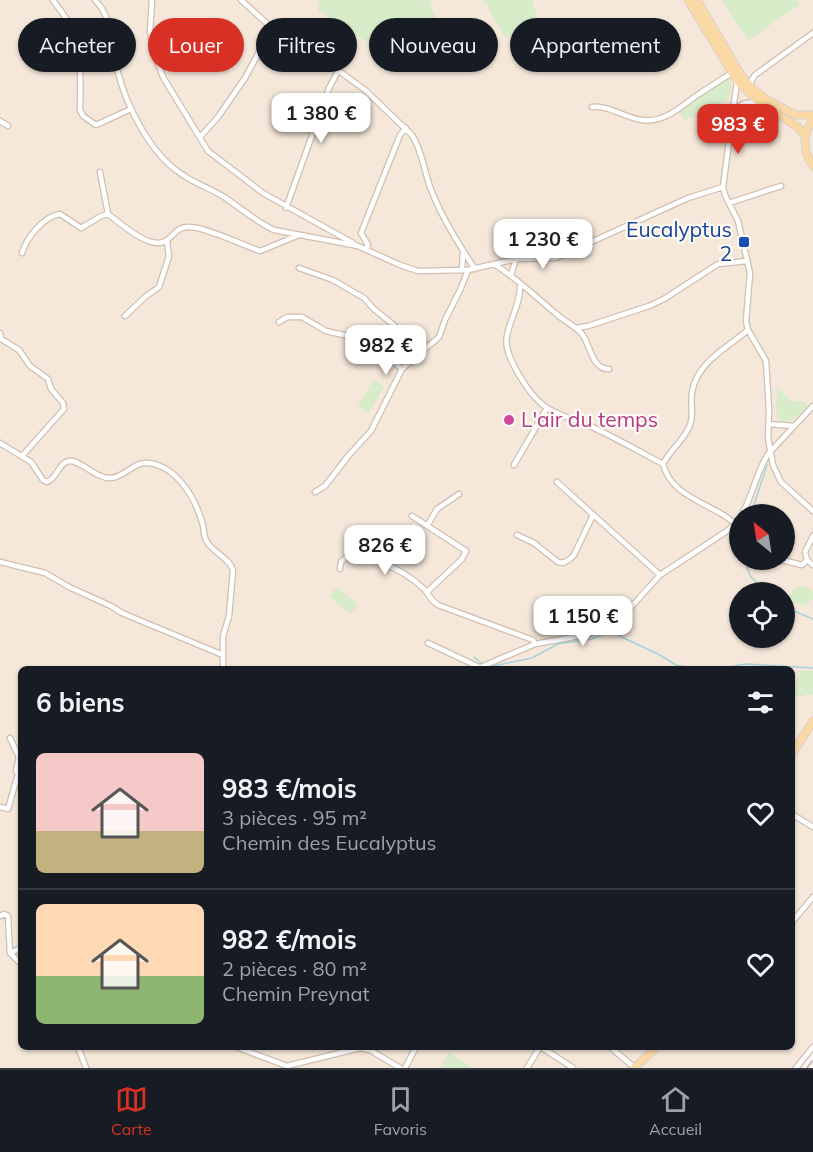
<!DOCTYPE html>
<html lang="fr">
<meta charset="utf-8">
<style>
:root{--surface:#171b24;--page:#242831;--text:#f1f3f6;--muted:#9ea1a6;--line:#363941;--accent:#d93025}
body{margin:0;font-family:Mulish,sans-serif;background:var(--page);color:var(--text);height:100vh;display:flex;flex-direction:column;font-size:22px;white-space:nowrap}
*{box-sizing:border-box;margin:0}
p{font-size:20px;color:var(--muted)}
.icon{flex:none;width:33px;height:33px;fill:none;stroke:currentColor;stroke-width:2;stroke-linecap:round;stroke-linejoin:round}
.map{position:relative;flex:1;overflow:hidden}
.drawer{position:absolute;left:18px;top:666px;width:777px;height:384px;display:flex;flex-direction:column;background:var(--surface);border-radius:9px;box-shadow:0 2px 4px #0004}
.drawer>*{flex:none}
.top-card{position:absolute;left:18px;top:18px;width:777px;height:54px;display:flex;gap:12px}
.needle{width:39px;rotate:330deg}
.tools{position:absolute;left:729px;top:504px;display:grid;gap:12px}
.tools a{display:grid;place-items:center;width:66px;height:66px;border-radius:50%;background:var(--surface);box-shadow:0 2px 4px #0004;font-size:30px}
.price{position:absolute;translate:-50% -51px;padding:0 14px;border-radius:12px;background:#fff;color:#222;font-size:20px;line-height:39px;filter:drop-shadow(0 2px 3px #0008)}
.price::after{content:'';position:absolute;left:50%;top:36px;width:18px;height:14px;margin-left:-9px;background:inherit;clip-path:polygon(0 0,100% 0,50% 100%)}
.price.current{background:var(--accent);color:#fff}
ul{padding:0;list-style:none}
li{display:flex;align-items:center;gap:18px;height:150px;padding:0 18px}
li+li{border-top:2px solid var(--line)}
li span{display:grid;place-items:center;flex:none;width:168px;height:120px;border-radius:9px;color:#555}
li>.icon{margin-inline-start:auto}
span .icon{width:72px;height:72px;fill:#fffc;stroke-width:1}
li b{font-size:26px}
h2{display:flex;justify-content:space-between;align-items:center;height:72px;padding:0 18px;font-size:26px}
.tag{padding:0 21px;border-radius:27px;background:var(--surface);box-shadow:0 2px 4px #0004;font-size:21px;line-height:54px}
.tag.current{background:var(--accent);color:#fff}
.tab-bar{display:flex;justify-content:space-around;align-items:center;height:84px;border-top:2px solid var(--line);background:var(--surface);font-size:16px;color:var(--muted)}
.tab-bar a{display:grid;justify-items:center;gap:3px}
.tab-bar .current{color:var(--accent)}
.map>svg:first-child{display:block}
</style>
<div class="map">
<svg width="813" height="1068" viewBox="0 0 813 1068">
<rect width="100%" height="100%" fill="#fdf6ec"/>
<!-- residential -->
<path fill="#f5e8da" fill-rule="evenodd" d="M0 0H813V1053L802 1068H0ZM740 514H784V560H740ZM740 592H784V638H740ZM21 669H792V1047H21Z"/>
<!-- green -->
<path fill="#d8ecc9" d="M319 0H433L430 4 456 67 374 47 318 11Z
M480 0H532L540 27 505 38 485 2Z
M721 0H797L800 4 748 41Z
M728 77 732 86 730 98 684 121 679 111Z
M373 380 384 387 369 413 358 406Z
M777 387 792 401 809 402 804 410 789 422 779 420 776 412Z
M806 586 813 592V599L803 606 788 598 796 587Z
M337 587 358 605 350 614 329 596Z
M800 670 813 671V695L807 694 802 697 792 694Z
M449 1053 471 1067 470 1068H440Z"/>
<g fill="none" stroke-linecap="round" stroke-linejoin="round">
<!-- stream -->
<path stroke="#a5d3da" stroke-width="1.5" d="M751 514 767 465
M739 530 740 542
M745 560 750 576 766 592
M784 607 813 619
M474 657 481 663
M484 668 532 658 558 644 592 639 604 634 613 633 658 654 676 665 697 669
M718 669 745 664 813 668"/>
<defs>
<path id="minor" d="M53 0C59 9 67 18 71 27 83 53 80 83 80 110L83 116 96 125 131 109
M95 0C114 19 110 46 117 69 126 105 149 152 180 173 193 183 210 188 224 197 241 208 256 222 274 230L358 246 400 265 418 271 468 270 516 259 556 258 688 198 723 187
M152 0 150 31 155 56 163 77 208 151 263 193 353 243
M241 0 272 28 323 59 365 90 412 135C423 152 424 173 432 192 442 218 459 245 475 269
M737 81 723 187 725 195 738 221 750 273 746 321 748 330 766 361 769 410 768 438 773 465 781 482 813 511
M749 85 755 75 813 33
M592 107C609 105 625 118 642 120 664 123 679 108 696 96 708 88 720 80 732 73
M733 115C740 102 746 101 760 104
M0 121 8 126
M200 137 218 117 245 78 272 28
M100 172 108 214C121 224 152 252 167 240 175 234 178 226 190 227 205 227 243 245 260 251L299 235
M729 203 781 186
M286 208 329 88 338 71
M366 250 368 245 361 233 400 135 406 128
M22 253C27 237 43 217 60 214L81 228 101 216 108 214
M494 264C518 279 538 299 560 317 568 323 576 327 582 334 591 346 592 370 609 369
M299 268 333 280 364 298 374 309 401 331 414 349 420 354
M462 270 463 252
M511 275 516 259
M520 285C521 307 503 330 507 347 510 364 530 395 543 405 557 416 577 420 594 428 618 439 640 452 663 464 672 500 716 503 740 528
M125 316 145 297 159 287 169 256 167 241
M279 322 287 317H302L326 331 348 336 390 359 402 369
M576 328 588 326 649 306 664 299 718 264 747 261
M0 333 1 339 19 350 30 366 48 379 51 389 63 403 64 409 22 456
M769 424 794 426
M0 443 31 462 43 480 47 482C58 478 58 463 69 461 80 459 95 479 111 478 124 477 134 463 144 463 174 462 195 497 202 522 204 527 203 534 206 540 211 552 229 557 233 570L229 616 223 636V669
M663 464C670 450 685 439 690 425 694 415 690 403 692 392 697 362 727 348 748 330
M514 465 547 408
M557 482 660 575
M315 492 325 486 349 455 371 431 402 369 439 337 445 320 461 288 468 270
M742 514C753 495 756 473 768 454L813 406
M412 516 466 551 462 559 427 592
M427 526 437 509 459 494
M517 535 534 543 558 562 563 563 570 559 574 555 593 515
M813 536 805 552 807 560 813 565
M782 560 802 565 807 560
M0 562 45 573 69 587 111 606 122 613 223 655
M340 569 341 562 356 548 377 558 379 562C397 568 412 577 425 590 430 596 430 600 438 605L533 640 535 644
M428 643 479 667
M476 669 535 644 585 635 604 629 623 616 660 575 727 531 740 518
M10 738 19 757 16 771 18 774
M0 807 8 809 18 774 21 775
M792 814 813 827
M0 916 4 914 8 916 10 953
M792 922 813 897
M10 953 21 964
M10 953 21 948
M78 1047 86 1068
M236 1047 287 1066 360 1048 370 1050 400 1068
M541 1047 573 1068
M610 1047 635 1068
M405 1068 416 1047
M527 1068 540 1047
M796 1068 813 1047"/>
<path id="primary" d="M688 0 737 81 762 105 798 127 805 136
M697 0 741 75 753 89 766 99 795 115H813
M813 120C802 134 803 151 813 166
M792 754 813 721
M634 1068 657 1047"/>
</defs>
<!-- minor casing -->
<use href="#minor" stroke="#d1beb0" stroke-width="7"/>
<!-- primary casing -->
<use href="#primary" stroke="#dad1cd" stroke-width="9"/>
<!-- minor -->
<use href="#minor" stroke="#fff" stroke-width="4.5"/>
<!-- primary -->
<use href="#primary" stroke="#fbd9a5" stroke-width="7"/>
<!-- rail -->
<path stroke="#b9a8c9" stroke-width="1.5" stroke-dasharray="9 6" stroke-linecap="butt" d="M807 1068 813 1060"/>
</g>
<!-- markers -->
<rect fill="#1a4fb4" stroke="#fffaf3" stroke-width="2" x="738" y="236" width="12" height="12" rx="3"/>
<circle fill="#d1479c" stroke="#fffaf3" stroke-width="2" cx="509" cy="420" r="6"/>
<g text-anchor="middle" stroke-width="4.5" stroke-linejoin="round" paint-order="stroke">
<!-- transit labels -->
<g font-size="21" fill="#164399" stroke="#fffaf3" text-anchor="end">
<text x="732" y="237">Eucalyptus<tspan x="732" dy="24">2</tspan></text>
</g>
<!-- hotel labels -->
<g font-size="21" fill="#b23c85" stroke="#fffaf3" text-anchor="start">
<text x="521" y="427">L'air du temps</text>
</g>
</g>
</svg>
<div class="tools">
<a><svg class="needle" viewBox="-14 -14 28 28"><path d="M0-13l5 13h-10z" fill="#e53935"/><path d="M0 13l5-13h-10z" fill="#9ea1a6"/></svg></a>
<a><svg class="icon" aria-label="locate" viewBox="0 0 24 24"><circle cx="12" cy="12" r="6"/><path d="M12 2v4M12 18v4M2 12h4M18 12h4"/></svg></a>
</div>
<b class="price" style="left:321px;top:144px">1 380 €</b>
<b class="price current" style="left:738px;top:155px">983 €</b>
<b class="price" style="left:543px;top:270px">1 230 €</b>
<b class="price" style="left:386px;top:376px">982 €</b>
<b class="price" style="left:385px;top:576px">826 €</b>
<b class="price" style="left:583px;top:647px">1 150 €</b>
<div class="top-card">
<a class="tag">Acheter</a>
<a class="tag current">Louer</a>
<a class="tag">Filtres</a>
<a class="tag">Nouveau</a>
<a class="tag">Appartement</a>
</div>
<section class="drawer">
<h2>6 biens<svg class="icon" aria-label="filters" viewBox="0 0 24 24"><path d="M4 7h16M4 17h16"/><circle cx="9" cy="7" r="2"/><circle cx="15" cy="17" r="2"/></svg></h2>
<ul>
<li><span style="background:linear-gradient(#f6c9c9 65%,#c2b280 0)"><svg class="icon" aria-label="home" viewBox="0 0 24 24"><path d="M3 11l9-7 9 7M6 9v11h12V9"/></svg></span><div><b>983 €/mois</b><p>3 pièces · 95 m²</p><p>Chemin des Eucalyptus</p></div><svg class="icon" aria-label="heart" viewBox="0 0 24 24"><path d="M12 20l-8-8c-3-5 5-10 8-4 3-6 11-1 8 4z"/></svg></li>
<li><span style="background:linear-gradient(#ffd9b3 60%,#8fb573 0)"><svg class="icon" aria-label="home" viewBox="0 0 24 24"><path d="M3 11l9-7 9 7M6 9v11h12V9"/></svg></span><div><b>982 €/mois</b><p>2 pièces · 80 m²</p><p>Chemin Preynat</p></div><svg class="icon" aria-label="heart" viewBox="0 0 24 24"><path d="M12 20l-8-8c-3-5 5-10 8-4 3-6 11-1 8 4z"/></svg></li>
</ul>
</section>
</div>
<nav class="tab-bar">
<a class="current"><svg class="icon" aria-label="map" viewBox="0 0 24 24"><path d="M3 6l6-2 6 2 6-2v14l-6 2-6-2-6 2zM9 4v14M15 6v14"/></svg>Carte</a>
<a><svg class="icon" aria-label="saved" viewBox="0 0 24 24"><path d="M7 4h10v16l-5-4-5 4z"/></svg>Favoris</a>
<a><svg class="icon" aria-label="home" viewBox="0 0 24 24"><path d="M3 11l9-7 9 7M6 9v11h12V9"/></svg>Accueil</a>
</nav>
